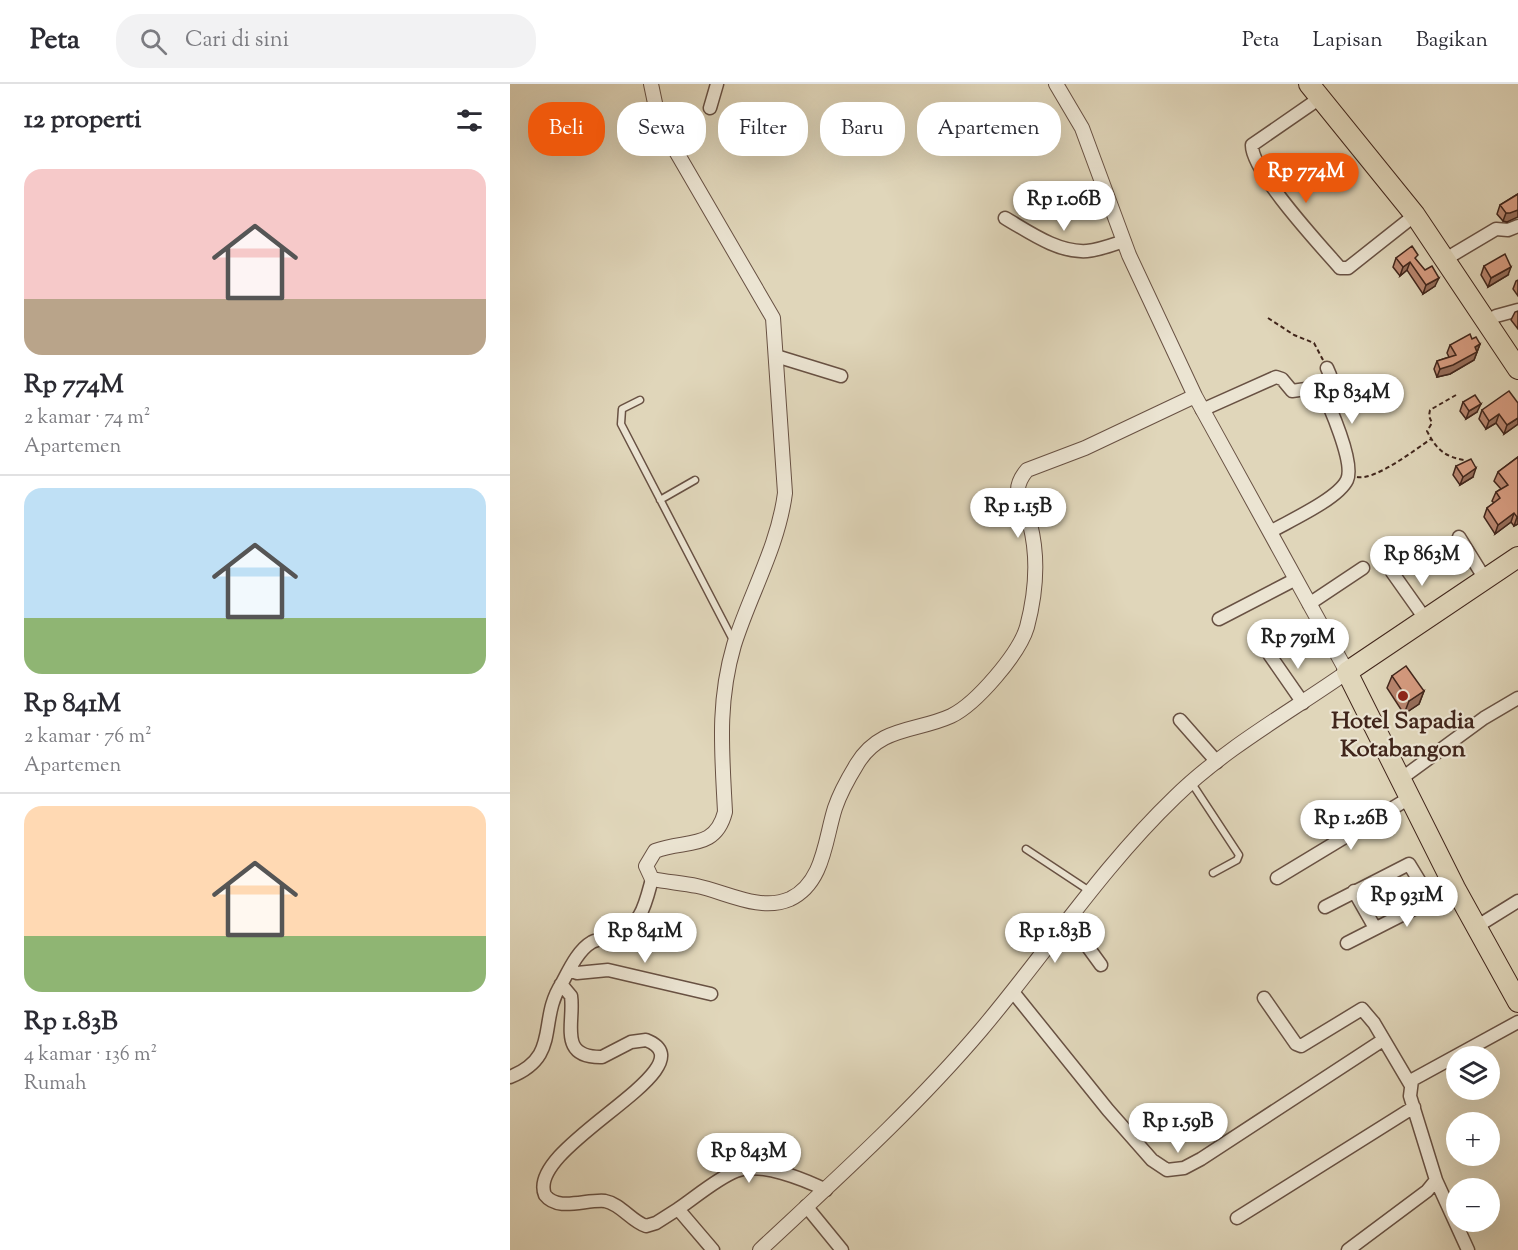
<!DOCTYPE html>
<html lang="id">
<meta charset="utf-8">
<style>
:root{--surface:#fff;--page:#f2f2f3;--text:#2b2b33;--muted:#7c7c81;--line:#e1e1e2;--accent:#ea580c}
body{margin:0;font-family:"Sorts Mill Goudy",serif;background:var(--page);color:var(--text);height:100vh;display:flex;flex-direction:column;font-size:22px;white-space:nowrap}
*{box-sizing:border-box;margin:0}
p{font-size:20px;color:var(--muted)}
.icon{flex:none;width:33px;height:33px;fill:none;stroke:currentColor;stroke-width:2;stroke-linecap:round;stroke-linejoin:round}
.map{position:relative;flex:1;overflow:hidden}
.panel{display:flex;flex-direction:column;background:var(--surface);width:510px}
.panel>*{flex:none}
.top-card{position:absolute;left:18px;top:18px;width:570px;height:54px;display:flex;gap:12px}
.fabs{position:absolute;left:936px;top:962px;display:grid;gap:12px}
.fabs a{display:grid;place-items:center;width:54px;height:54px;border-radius:50%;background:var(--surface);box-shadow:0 6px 24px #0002;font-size:30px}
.price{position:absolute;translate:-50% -51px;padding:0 14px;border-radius:21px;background:#fff;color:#222;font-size:20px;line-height:39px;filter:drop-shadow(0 2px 3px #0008)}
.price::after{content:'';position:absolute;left:50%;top:36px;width:18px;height:14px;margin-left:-9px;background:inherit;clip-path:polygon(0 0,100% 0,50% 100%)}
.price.selected{background:var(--accent);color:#fff}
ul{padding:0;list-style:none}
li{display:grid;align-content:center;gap:12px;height:318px;padding:0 24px}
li+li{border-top:2px solid var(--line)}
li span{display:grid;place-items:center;height:186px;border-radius:18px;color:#555}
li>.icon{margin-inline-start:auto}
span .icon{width:108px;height:108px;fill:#fffc;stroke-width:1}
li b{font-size:26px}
h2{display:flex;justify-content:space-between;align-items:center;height:72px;padding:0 24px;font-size:26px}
.tag{padding:0 21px;border-radius:24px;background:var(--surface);box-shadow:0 6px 24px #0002;font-size:21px;line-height:54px}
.tag.selected{background:var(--accent);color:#fff}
header{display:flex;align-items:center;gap:36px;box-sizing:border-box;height:84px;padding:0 30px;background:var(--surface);border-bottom:2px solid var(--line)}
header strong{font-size:28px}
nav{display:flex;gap:33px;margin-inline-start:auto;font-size:21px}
.search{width:420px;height:54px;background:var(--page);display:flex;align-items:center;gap:15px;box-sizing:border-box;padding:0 21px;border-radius:24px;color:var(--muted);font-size:22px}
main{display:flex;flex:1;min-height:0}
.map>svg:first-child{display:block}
</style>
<header>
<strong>Peta</strong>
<div class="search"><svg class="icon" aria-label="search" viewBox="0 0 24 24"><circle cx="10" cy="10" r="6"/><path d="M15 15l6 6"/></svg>Cari di sini</div>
<nav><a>Peta</a><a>Lapisan</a><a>Bagikan</a></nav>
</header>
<main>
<section class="panel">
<h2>12 properti<svg class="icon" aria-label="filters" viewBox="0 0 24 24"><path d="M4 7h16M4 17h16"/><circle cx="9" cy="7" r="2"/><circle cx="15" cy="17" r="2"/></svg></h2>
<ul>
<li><span style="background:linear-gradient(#f6c9c9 70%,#b9a48a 0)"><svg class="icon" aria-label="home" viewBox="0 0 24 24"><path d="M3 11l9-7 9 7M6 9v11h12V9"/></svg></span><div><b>Rp 774M</b><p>2 kamar · 74 m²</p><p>Apartemen</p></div></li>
<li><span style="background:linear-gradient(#bfe0f5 70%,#8fb573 0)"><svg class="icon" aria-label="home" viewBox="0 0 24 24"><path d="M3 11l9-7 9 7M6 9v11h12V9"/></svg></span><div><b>Rp 841M</b><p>2 kamar · 76 m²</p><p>Apartemen</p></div></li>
<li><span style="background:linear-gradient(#ffd9b3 70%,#8fb573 0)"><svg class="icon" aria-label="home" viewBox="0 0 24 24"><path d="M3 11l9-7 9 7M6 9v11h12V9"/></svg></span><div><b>Rp 1.83B</b><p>4 kamar · 136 m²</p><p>Rumah</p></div></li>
</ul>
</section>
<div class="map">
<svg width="1008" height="1166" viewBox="0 0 1008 1166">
<rect width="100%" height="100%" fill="#e0d6ba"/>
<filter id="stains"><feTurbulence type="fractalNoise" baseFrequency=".00333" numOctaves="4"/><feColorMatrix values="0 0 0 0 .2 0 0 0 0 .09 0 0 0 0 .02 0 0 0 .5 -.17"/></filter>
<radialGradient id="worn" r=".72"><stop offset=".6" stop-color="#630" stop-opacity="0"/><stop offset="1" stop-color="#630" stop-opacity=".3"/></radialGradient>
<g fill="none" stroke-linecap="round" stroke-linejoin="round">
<defs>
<path id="service" d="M130 316 112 325 111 340 223 556
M150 416 185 396
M681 698 729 771 727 776 703 789
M516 765 581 808"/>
<path id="minor" d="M810 14 742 61C741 87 810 161 830 184H838L905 131
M200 24 207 0
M495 134C519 148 548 169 577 167 589 166 602 161 614 157
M944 170 986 145 998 146 1008 142
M986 232 1008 226
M266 272 331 292
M692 326 766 293 772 295 782 307 810 303 820 291 817 284
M760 448C779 437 828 415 837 396 845 379 819 320 810 303
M949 453 975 495
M882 488 916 536
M799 520 853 484
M709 535 786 495
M759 570 793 619
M670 636 707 678
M892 694 974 634 1008 614
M767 794 901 713
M844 807 865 844
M815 823 899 780 921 816
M559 837 591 881
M966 843 1008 817
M837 859 945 804
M60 886 67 889 98 886 201 910
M51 900 61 912C65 938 47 974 92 973L121 958 136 956C205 983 14 1062 35 1111 48 1128 76 1115 95 1117 111 1120 121 1137 136 1142L146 1139 168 1125 203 1166
M503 908 598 1026 642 1076 657 1086 674 1084 691 1075 873 956
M754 914 786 960 791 962 852 925 864 939 900 1000
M0 993C52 972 27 937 52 899 59 886 68 866 82 858 88 855 97 854 104 852 132 841 135 821 142 795
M926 1096 958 1166
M296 1122 332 1166
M168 1125C186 1113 206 1095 226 1087 250 1077 295 1096 316 1106
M727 1134 904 1023
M838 1166 917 1107 926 1096 900 1012 902 996 1008 938"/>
<path id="tertiary" d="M141 0 149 38 263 234 275 409C268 463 240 510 224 561 207 619 212 668 215 728 205 767 175 755 145 767L136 782 142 795C157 798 172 799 187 802 216 808 250 828 280 815 314 799 315 755 325 724 330 709 339 693 347 680 370 642 406 648 441 632 466 620 509 570 517 543 526 509 529 475 520 440 517 429 508 418 508 406 508 398 512 392 517 386L575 364 685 312 619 171 572 44 546 0
M250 1166C326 1095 403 1026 471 946 536 869 592 783 665 713 715 664 780 628 837 588L685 312"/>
<path id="trunk" d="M799 0 905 131 1008 285
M1008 473 837 588 945 804 1008 918"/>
</defs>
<!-- service casing -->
<use href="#service" stroke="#685143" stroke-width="9"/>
<!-- minor casing -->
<use href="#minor" stroke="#685143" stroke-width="15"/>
<!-- tertiary casing -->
<use href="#tertiary" stroke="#685143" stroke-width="16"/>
<!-- trunk casing -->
<use href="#trunk" stroke="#40251b" stroke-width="22"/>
<!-- path -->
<path stroke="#40251b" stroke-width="2" stroke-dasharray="4.5 3" stroke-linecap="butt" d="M758 234 784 251 804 259 813 276
M946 311 920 326 919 332 922 339 917 347C926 365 935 373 954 376
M847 393C865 397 906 365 921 355"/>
<!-- service -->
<use href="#service" stroke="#ebe4d2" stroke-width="6"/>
<!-- minor -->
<use href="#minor" stroke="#ebe4d2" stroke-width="12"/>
<!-- tertiary -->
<use href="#tertiary" stroke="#ebe4d2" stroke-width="14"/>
<!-- trunk -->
<use href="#trunk" stroke="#e0d6ba" stroke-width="20"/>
</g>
<!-- wall -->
<path fill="#b9866f" stroke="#40251b" stroke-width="1.5" d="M1008 110 997 138 993 137 987 130 990 121Z
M886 174 906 176 925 202 913 210 897 186 890 192 883 183Z
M974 182 998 191 978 203 971 191Z
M1008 196V212L1003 205 1006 197Z
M1008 227V245L1001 236 1005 228Z
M962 255 970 260 964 276 940 290 927 293 924 285 927 277 939 273 937 269 940 261Z
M953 318 967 328 956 335 950 327Z
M1008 319V340L994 350 986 339 976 345 969 335 972 326Z
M1008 373V440L1004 442 1001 438 985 450 974 433 977 424 984 419 982 417 986 408 991 405 984 397 988 388Z
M946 382 963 393 950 401 943 391Z
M882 592 914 607 909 620 894 630 877 604Z"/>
<!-- shaded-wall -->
<path fill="#966d5a" stroke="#40251b" stroke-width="1.5" d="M1008 126V133L997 138 993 137 996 129Z
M900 178 897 186 890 192 893 183Z
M1001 183 998 191 978 203 981 194Z
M929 194 925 202 913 210 916 201Z
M970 260 964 276 940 290 927 293 930 285Z
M971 320 967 328 956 335 959 327Z
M989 330 986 339 976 345 979 337Z
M1008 334V340L994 350 997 341Z
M966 384 963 393 950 401 953 393Z
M1004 429 1001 438 985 450 988 441Z
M1007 433H1008V440L1004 442Z
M914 607 909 620 894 630 899 617Z"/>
<!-- building -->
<path fill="#d79c81" stroke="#40251b" stroke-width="1.5" d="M1008 110V126L1000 129H996L990 121Z
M902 162 908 171 905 174 915 186 922 182 929 194 916 201 900 178 893 183 886 174Z
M995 170 1001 183 981 194 974 182Z
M960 250 962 255 966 253 970 260 965 263 967 268 943 281 930 285 927 277 946 271 940 261Z
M999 307 1008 319V334L997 341 989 330 979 337 972 326Z
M965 311 971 320 959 327 953 318Z
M1008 373V433H1007L1004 429 988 441 977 424 990 414 986 408 998 401 988 388Z
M961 375 966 384 953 393 946 382Z
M896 582 914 607 899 617 882 592Z"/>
<!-- markers -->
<circle fill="#8f2418" stroke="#ebe4d2" stroke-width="2" cx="893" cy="612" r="6"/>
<g text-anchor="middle" stroke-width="4.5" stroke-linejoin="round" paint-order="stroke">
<!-- poi labels -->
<g font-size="24" font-weight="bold" fill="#40251b" stroke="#ebe4d2">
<text x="893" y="644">Hotel Sapadia<tspan x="893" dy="28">Kotabangon</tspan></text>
</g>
</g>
<rect width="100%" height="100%" filter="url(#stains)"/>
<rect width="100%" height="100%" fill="url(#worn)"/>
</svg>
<div class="fabs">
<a><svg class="icon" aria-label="layers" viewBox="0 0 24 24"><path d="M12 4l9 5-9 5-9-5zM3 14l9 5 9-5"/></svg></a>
<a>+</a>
<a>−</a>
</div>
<b class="price selected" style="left:796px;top:120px">Rp 774M</b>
<b class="price" style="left:554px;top:148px">Rp 1.06B</b>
<b class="price" style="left:842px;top:341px">Rp 834M</b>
<b class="price" style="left:508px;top:455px">Rp 1.15B</b>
<b class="price" style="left:912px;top:503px">Rp 863M</b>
<b class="price" style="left:788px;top:586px">Rp 791M</b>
<b class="price" style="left:841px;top:767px">Rp 1.26B</b>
<b class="price" style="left:897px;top:844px">Rp 931M</b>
<b class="price" style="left:135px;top:880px">Rp 841M</b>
<b class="price" style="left:545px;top:880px">Rp 1.83B</b>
<b class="price" style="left:668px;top:1070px">Rp 1.59B</b>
<b class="price" style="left:239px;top:1100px">Rp 843M</b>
<div class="top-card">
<a class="tag selected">Beli</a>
<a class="tag">Sewa</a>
<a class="tag">Filter</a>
<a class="tag">Baru</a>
<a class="tag">Apartemen</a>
</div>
</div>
</main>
